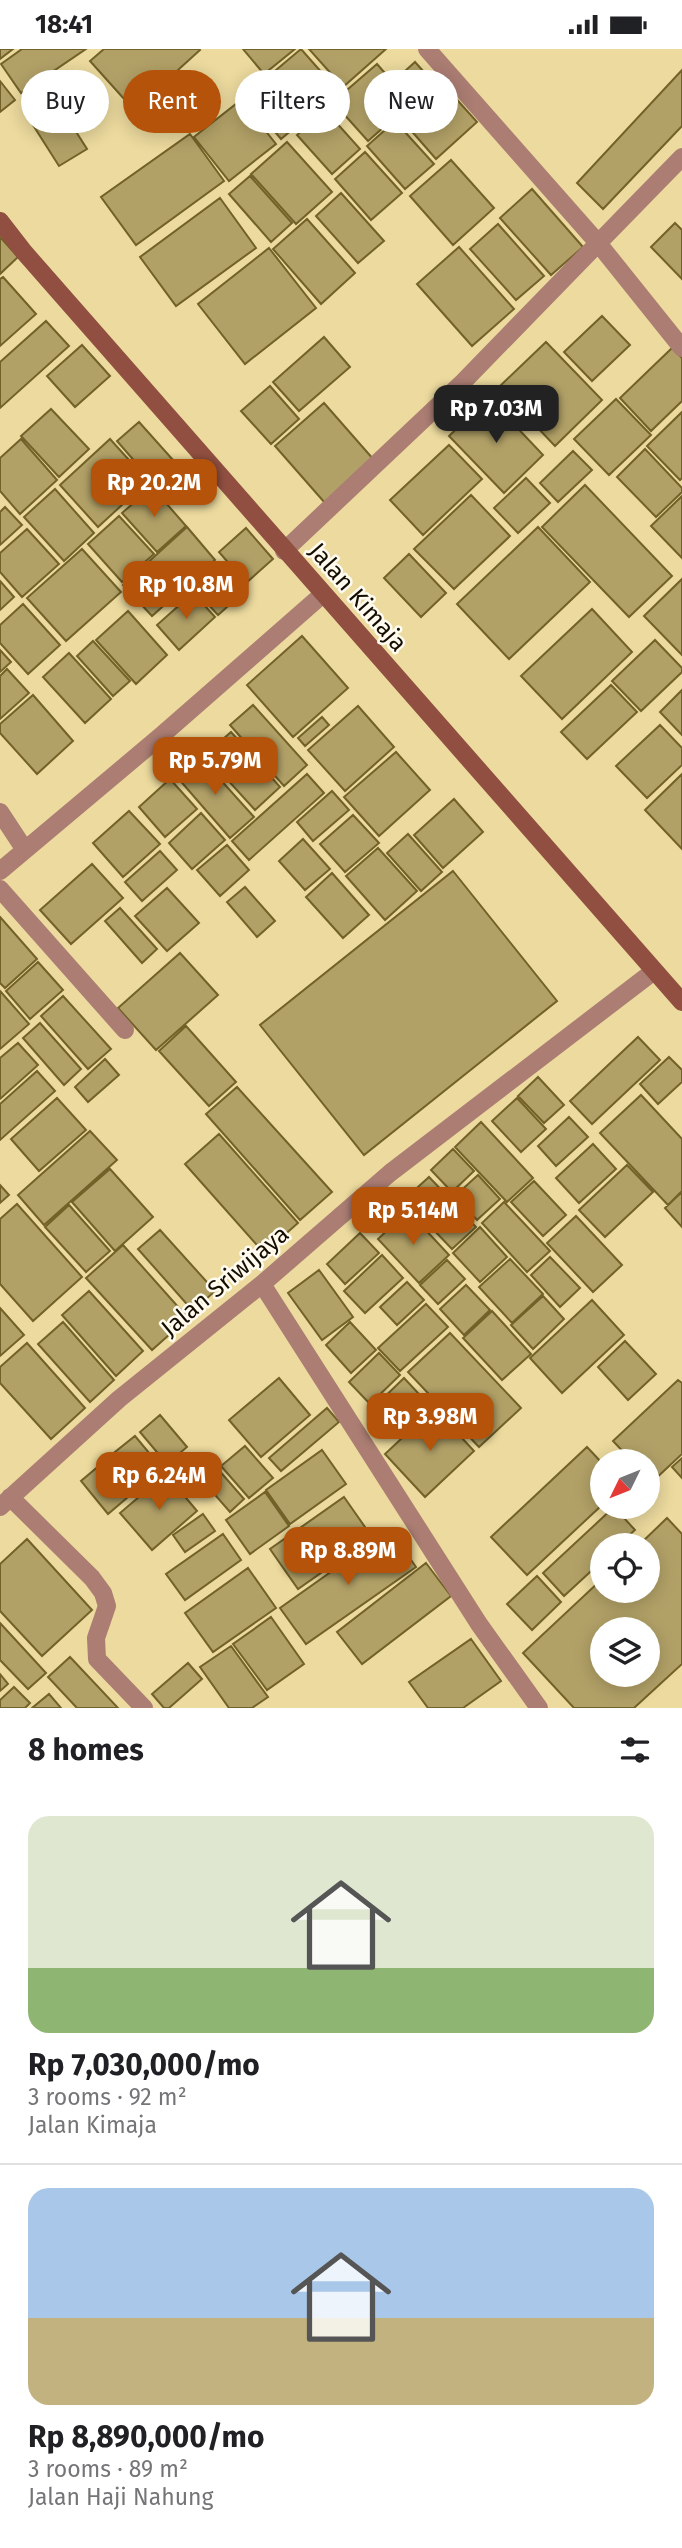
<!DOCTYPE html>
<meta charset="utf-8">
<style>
:root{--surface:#fff;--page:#f2f2f2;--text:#202124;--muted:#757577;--line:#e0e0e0;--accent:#b45309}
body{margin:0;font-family:"Fira Sans",sans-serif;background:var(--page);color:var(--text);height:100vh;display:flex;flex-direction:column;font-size:26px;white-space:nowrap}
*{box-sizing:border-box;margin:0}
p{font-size:23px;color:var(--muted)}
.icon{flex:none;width:38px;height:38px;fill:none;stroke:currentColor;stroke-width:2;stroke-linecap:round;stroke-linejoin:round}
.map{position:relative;height:1659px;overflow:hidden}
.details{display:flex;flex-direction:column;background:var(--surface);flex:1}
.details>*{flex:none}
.top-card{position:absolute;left:21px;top:21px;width:640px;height:63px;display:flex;gap:14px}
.needle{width:46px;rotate:227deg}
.buttons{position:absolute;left:590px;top:1400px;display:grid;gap:14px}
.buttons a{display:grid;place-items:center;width:70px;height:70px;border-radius:50%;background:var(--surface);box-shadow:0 4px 18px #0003;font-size:35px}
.price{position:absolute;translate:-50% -60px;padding:0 16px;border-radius:14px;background:var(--accent);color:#fff;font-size:23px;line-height:46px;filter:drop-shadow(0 2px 4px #0008)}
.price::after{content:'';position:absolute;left:50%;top:42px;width:21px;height:16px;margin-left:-10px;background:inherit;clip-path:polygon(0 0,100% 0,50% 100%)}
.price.active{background:#222;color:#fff}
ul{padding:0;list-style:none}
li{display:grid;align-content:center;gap:14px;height:371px;padding:0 28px}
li+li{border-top:2px solid var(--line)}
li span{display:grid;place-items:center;height:217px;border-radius:21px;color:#555}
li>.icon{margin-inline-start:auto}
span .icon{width:126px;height:126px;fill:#fffc;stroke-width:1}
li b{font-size:30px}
h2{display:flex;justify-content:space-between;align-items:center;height:84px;padding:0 28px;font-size:30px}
.chip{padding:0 24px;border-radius:32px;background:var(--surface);box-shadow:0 4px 18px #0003;font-size:24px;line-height:63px}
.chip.active{background:var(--accent);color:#fff}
.status{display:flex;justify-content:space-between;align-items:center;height:49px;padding:0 35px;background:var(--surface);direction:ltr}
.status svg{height:19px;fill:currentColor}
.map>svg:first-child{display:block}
</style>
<div class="status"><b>18:41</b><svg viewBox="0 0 49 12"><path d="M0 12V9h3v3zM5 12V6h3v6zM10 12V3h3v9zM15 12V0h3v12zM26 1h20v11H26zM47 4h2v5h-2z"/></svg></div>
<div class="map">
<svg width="682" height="1659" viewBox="0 0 682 1659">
<rect width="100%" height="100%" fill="#ecda9e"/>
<!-- building -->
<path fill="#b2a167" stroke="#726128" stroke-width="2" fill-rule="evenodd" d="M0 0H13L0 10Z
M22 0H86L21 44 1 15Z
M104 0H199L200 1 134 61 90 12Z
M243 0H295L264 25Z
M301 0 338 42 281 90 245 47Z
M309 0H386L343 38Z
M415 13 433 33 412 52 394 32Z
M377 15 411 54 368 92 333 53Z
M682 21V77L603 160 577 134Z
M0 32 15 51 0 63Z
M442 34 477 73 436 110 401 70Z
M54 48 87 100 59 117 26 65Z
M241 51 276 95 229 132 194 88Z
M325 61 360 100 332 125 297 86Z
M395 72 434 115 405 140 367 97Z
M190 85 224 132 136 196 101 148Z
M287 93 332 143 296 175 251 125Z
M365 103 402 144 371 171 335 130Z
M451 111 494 159 453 196 410 147Z
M250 127 292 174 271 193 229 145Z
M532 140 583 198 551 226 500 169Z
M341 144 384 192 358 214 316 167Z
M220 149 256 199 176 257 140 208Z
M307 170 355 224 321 255 273 200Z
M675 174 682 181V230L651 198Z
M498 175 544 227 516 251 470 200Z
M0 188 18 208 0 225Z
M459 198 514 260 472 297 417 235Z
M269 199 316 259 245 315 198 255Z
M3 228 36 265 0 297V230Z
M602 267 630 296 592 332 564 303Z
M46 272 69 297 0 359V313Z
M324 288 350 318 299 362 273 333Z
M546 293 602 351 555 397 499 338Z
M82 296 110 327 75 358 47 327Z
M672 299 682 309V352L651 382 620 349Z
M270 337 299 370 271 395 241 362Z
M489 349 543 406 504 444 449 387Z
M616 350 651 386 609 426 574 390Z
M324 354 374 411 325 454 275 397Z
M51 360 89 400 59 428 21 387Z
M682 363V429L680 431 647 397Z
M139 373 173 411 151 431 117 392Z
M21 390 57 431 20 465 0 442V409Z
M110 390 148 432 98 478 60 436Z
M449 396 482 430 423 486 390 451Z
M645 400 682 439V443L656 468 617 428Z
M573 402 592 421 558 453 540 434Z
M526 429 550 454 518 484 494 459Z
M585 436 672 527 629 568 542 478Z
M152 438 186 477 157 503 122 464Z
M55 440 94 484 64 512 24 468Z
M471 446 510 487 454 540 414 500Z
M682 447V509L651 477Z
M5 458 22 476 0 496V463Z
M119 467 154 505 122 533 88 495Z
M187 478 215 511 152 567 123 536Z
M538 478 590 533 509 610 457 555Z
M246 479 273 510 246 534 219 503Z
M27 480 59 515 22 548 0 523V504Z
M82 500 121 543 66 592 27 549Z
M409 505 446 544 421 568 384 529Z
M219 515 244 543 218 566 193 539Z
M682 530V606L644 567Z
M0 532 14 548 0 561Z
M193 544 215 568 179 601 157 576Z
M23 555 60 596 28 625 0 594V576Z
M592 560 632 603 562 670 521 627Z
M128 562 167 606 136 635 96 591Z
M302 587 348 639 293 688 247 636Z
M655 591 682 619V623L641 662 612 632Z
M93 592 130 632 113 647 77 607Z
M0 601 11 613 0 623Z
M69 604 111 650 85 674 43 628Z
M7 620 29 644 0 670V627Z
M611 636 637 663 587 710 561 683Z
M682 641V686L660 663Z
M33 646 73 692 37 725 0 684V675Z
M253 656 307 716 284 737 230 676Z
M358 657 394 698 345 742 308 701Z
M322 668 329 676 305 697 298 689Z
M660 676 682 699V716L647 749 616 717Z
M231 683 280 738 255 761 205 706Z
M396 703 430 741 379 787 344 748Z
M200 708 254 768 230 789 177 728Z
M307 725 324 744 249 811 232 792Z
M682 725V800L645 761Z
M170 730 197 760 165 788 139 758Z
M332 742 349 761 313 792 297 773Z
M454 750 483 783 443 819 414 786Z
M129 762 160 795 123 828 93 794Z
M201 764 225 791 192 820 169 794Z
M353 766 379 794 345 823 320 795Z
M408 785 442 823 421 842 387 804Z
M303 790 330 820 305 841 279 812Z
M227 796 249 821 220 847 197 821Z
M378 799 417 842 385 871 346 827Z
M160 802 177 821 142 852 125 833Z
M92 815 123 849 71 895 40 861Z
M453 822 557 952 364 1106 260 976Z
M332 824 369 866 343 889 306 848Z
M245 838 275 872 257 888 227 853Z
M167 839 199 874 167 902 135 867Z
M120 859 157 900 142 914 105 872Z
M0 868 37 910 5 939 0 934Z
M180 904 218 946 156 1001 118 959Z
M38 913 63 941 30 970 6 942Z
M0 942 29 975 0 1000Z
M63 947 111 1000 88 1020 41 967Z
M40 974 81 1020 64 1036 23 989Z
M186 977 236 1033 209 1057 159 1002Z
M638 988 660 1011 592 1075 570 1052Z
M18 994 38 1016 0 1050V1009Z
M669 1008 682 1021V1033L658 1055 640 1035Z
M105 1010 119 1026 88 1053 75 1038Z
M37 1022 55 1042 0 1091V1055Z
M538 1028 564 1056 544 1074 518 1047Z
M237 1038 332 1143 300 1171 206 1065Z
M641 1046 682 1090V1142L668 1156 600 1084Z
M57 1049 86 1081 39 1122 11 1090Z
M517 1049 546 1080 521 1103 492 1072Z
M569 1068 588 1088 556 1117 538 1097Z
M481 1073 533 1129 507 1153 455 1098Z
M90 1082 117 1111 44 1176 18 1146Z
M219 1085 298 1174 264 1204 185 1115Z
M593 1095 616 1120 579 1154 556 1129Z
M453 1100 474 1122 452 1143 431 1121Z
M627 1116 653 1143 605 1188 579 1161Z
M110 1120 153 1168 115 1202 72 1153Z
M478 1126 500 1150 477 1171 455 1147Z
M429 1128 451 1151 428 1172 406 1149Z
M534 1132 566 1166 543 1187 511 1153Z
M0 1136 9 1146 0 1154Z
M682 1143V1178L665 1159Z
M504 1153 550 1202 527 1223 482 1174Z
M453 1154 476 1178 452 1200 429 1176Z
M17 1155 82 1228 33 1272 0 1235V1170Z
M69 1156 110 1202 86 1223 45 1178Z
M408 1162 449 1206 419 1234 378 1190Z
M576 1167 622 1216 593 1243 547 1194Z
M480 1178 507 1208 480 1233 453 1204Z
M160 1181 215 1242 193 1262 138 1200Z
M360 1184 379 1204 345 1235 327 1215Z
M123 1196 188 1269 152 1301 86 1229Z
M382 1206 403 1229 365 1264 344 1242Z
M550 1208 580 1239 560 1258 531 1226Z
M510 1210 543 1245 512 1274 479 1238Z
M447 1211 465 1230 438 1255 420 1236Z
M319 1221 353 1268 322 1291 288 1244Z
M407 1233 424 1251 397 1276 380 1258Z
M466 1236 490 1261 464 1286 440 1260Z
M89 1242 143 1302 116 1327 62 1266Z
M543 1247 564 1270 533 1300 511 1276Z
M592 1251 624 1286 562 1344 530 1309Z
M426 1255 448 1278 400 1322 378 1299Z
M0 1259 24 1286 0 1307Z
M492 1262 531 1305 502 1331 463 1289Z
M63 1273 114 1331 90 1353 38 1295Z
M350 1273 376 1301 351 1324 326 1296Z
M450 1284 521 1359 479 1398 408 1323Z
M625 1292 656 1325 628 1351 598 1318Z
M27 1294 85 1359 51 1390 0 1334V1318Z
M379 1304 400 1326 370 1355 349 1333Z
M279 1329 310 1366 261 1408 229 1371Z
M404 1329 432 1359 400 1388 373 1359Z
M678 1331 682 1334V1405L652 1433 648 1429V1412H632L613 1392Z
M327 1359 339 1373 281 1422 269 1409Z
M434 1359 474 1402 425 1448 385 1405Z
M160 1366 187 1398 167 1415 140 1383Z
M135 1387 160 1417 135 1438 110 1407Z
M245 1397 273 1429 249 1449 221 1417Z
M587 1398 602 1414V1456L527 1526 491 1488Z
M322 1401 346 1435 290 1475 266 1441Z
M682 1409V1429L672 1418Z
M106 1411 134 1443 108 1465 81 1432Z
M217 1419 244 1450 230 1463 202 1431Z
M166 1425 197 1462 152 1501 120 1464Z
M265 1443 289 1477 250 1505 226 1471Z
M344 1448 372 1488 298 1540 270 1500Z
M614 1458 635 1481 618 1496H602V1512L564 1547 543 1524Z
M203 1465 215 1482 185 1503 173 1486Z
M667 1469 682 1485V1615L634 1659H574L523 1604 602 1530V1542H648V1496H639ZM602 1580H648V1626H602Z
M390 1481 416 1518 306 1595 280 1559Z
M223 1485 241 1511 185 1551 166 1525Z
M27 1490 92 1561 42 1607 0 1562V1515Z
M426 1514 451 1547 362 1615 337 1583Z
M248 1519 276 1559 213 1603 185 1564Z
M537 1527 561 1553 532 1581 507 1555Z
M271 1568 304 1615 267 1641 233 1595Z
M0 1574 46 1624 28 1640 0 1611Z
M471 1590 501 1632 463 1659H428L409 1633Z
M231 1597 268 1648 252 1659H229L200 1618Z
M70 1608 118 1659H77L48 1628Z
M188 1614 202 1630 169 1659H164L152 1645Z
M0 1625 8 1635 0 1642Z
M14 1638 30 1654 25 1659H0V1651Z
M49 1645 61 1659H32Z"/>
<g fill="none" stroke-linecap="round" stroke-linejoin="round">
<!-- street -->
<path stroke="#ab7d73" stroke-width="18" d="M427 0 598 194 682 299
M284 502 463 333 682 108
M0 763 25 801
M0 822 162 686 323 545
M0 840 125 981
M262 1235 479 1575 539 1659
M10 1448 92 1529 103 1544 107 1557 96 1589 97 1610 144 1659
M0 1458 119 1350 262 1235 390 1124 654 922"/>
<!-- secondary -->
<path stroke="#904f41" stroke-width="18" d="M0 172 24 203 682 953"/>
</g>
<g text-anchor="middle" stroke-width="5" stroke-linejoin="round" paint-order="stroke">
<!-- street labels -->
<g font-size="24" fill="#140e00" stroke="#fffbf0">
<text transform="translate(358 548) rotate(49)" y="8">Jalan Kimaja</text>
<text transform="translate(225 1232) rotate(-40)" y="8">Jalan Sriwijaya</text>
</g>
</g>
</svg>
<div class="buttons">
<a><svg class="needle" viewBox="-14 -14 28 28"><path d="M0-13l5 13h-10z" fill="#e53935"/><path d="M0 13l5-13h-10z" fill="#757577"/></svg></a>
<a><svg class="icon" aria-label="locate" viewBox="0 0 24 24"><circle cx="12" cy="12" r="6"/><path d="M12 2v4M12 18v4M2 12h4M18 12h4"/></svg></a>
<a><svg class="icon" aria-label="layers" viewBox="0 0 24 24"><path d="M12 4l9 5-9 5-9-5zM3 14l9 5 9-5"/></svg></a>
</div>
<b class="price active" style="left:496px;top:396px">Rp 7.03M</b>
<b class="price" style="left:154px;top:470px">Rp 20.2M</b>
<b class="price" style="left:186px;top:572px">Rp 10.8M</b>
<b class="price" style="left:215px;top:748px">Rp 5.79M</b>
<b class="price" style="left:413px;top:1198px">Rp 5.14M</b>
<b class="price" style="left:430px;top:1404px">Rp 3.98M</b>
<b class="price" style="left:159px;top:1463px">Rp 6.24M</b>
<b class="price" style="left:348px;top:1538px">Rp 8.89M</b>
<div class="top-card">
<a class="chip">Buy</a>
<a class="chip active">Rent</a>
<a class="chip">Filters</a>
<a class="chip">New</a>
</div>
</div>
<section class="details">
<h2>8 homes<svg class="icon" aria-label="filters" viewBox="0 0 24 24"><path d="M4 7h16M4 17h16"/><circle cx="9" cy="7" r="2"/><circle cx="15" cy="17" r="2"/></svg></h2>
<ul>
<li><span style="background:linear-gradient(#dfe7d0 70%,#8fb573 0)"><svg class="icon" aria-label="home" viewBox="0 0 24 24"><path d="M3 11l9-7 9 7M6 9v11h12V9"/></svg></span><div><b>Rp 7,030,000/mo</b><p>3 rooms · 92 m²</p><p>Jalan Kimaja</p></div></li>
<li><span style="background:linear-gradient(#a9c7e8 60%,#c2b280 0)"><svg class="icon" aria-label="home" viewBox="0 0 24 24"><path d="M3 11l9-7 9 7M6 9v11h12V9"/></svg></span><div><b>Rp 8,890,000/mo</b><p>3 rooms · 89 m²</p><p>Jalan Haji Nahung</p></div></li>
</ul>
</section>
